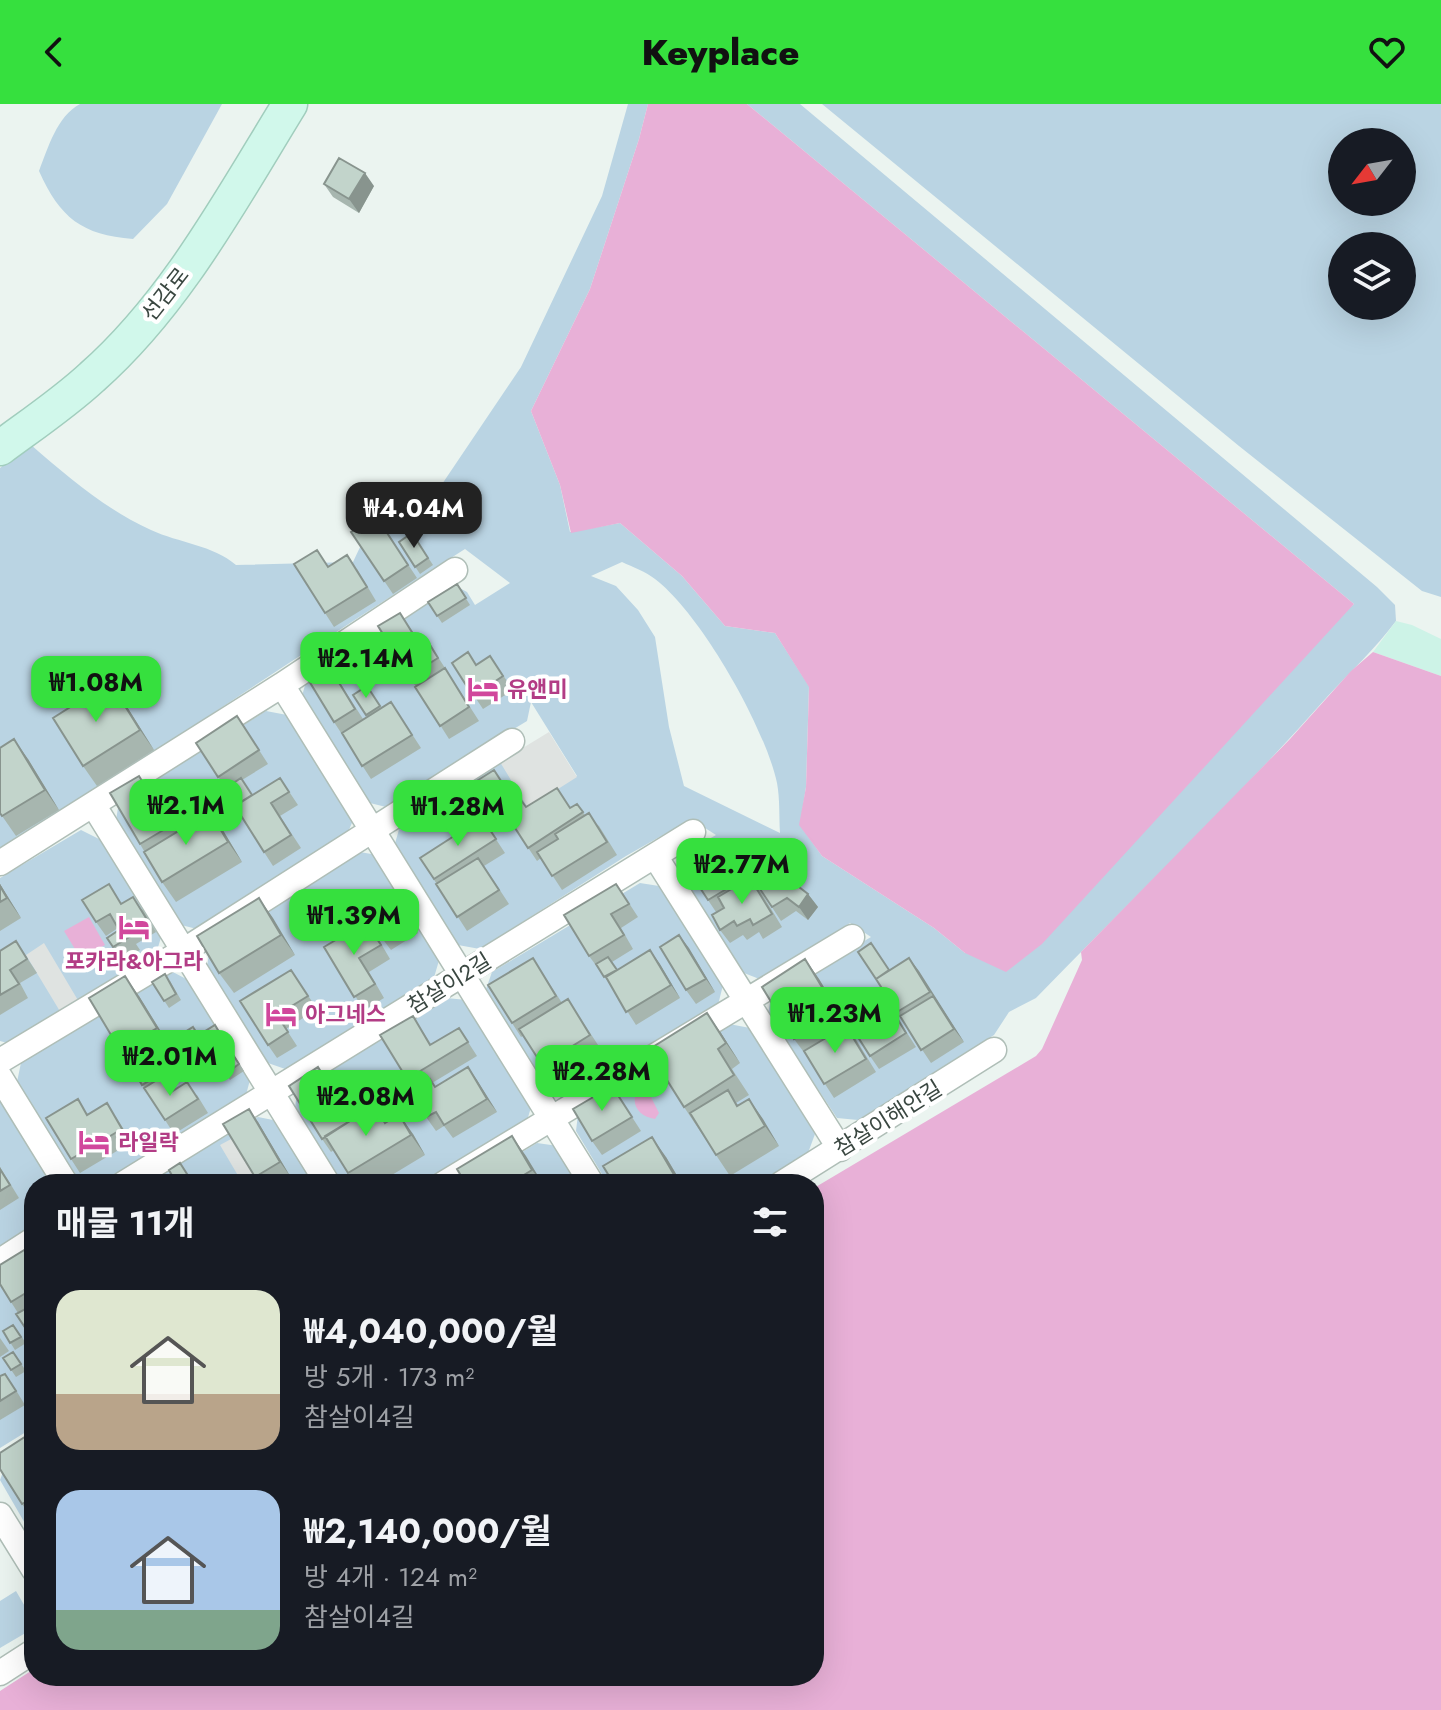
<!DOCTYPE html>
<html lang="ko">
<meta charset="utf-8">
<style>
:root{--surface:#171b24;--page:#20242c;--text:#f1f3f6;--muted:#9ea1a6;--accent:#36e03e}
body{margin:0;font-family:Jost,"Noto Sans KR",sans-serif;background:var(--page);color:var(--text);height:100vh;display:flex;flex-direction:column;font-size:30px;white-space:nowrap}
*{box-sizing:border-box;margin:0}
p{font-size:26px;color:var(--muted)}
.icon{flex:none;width:44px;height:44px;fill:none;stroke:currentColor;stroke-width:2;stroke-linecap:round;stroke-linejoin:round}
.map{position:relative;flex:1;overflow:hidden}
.panel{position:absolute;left:24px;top:1070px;width:800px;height:512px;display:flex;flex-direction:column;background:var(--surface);border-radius:32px;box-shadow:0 8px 32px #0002}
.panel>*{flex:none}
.needle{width:52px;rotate:239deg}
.tools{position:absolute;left:1328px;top:24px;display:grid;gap:16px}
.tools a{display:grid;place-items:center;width:88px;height:88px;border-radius:50%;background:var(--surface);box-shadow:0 8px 32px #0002;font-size:40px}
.price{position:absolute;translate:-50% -68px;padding:0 18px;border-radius:16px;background:var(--accent);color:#111;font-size:26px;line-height:52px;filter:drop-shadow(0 2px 4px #0008)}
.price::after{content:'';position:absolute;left:50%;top:48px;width:24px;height:18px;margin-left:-12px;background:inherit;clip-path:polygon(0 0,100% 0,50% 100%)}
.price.current{background:#222;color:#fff}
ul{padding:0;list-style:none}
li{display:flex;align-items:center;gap:24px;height:200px;padding:0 32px}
li span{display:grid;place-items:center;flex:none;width:224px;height:160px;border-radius:24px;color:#555}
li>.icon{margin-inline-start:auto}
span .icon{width:96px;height:96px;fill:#fffc;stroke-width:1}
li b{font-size:34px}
h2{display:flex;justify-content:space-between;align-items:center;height:96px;padding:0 32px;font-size:34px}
header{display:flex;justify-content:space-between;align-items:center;height:104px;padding:0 32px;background:var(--accent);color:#111;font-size:36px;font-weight:800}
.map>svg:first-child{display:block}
</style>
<header><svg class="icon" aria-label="back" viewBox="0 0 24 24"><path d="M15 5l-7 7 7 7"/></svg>Keyplace<svg class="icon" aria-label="heart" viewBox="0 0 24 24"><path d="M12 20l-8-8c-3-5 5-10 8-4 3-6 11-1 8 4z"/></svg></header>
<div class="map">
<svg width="1441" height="1606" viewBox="0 0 1441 1606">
<rect width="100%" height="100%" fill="#ebf4f0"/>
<!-- green -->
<path fill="#bad4e3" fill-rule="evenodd" d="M80 0H222L167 100 133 135C82 131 60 114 39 67 48 44 57 12 80 0Z
M628 0H648L639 35 590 185 531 307 560 381 570 428 620 419 682 472 725 522 775 529 809 582 806 683 800 721 822 752 934 824 965 849 1354 500 747 0H800L1377 483 1395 501 1396 517C1375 545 1350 568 1327 593 1234 698 1133 794 1036 894L1009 908 994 931 858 1016 837 1014 768 910 771 893 871 833 850 819 762 876 744 869 678 768 683 750 716 731 691 715 626 752 480 845 458 841 394 743 400 722 500 658 577 672 531 598 527 617 386 703 366 698 302 592 307 574 452 480 467 488 475 501 510 479 465 445C309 544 156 648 0 748V364L30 340C68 373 105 405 151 426 179 439 213 441 236 461L353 458 378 405 407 411 425 390 432 395 521 263 602 92ZM622 458C633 463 646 468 655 475 701 510 765 623 777 679 780 695 779 713 780 729L684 682 669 623 655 533 638 506 616 482 591 472Z
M822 0H1441V493L1422 487 1239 342ZM1402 38V98H1342V38ZM1402 142V202H1342V142Z
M266 607 287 611 354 714 346 733 201 826 181 821 116 716 119 698Z
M81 726 101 736 162 830 156 850 11 940 0 937V774Z
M354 747 377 751 440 853 433 877 288 966 268 959 207 863 210 842Z
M640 779 659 782 723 881 718 901 566 994 548 991 485 888 492 868Z
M171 867 190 877 251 972 246 991 101 1080 79 1076 17 978 22 954Z
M446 894 467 896 532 1000 526 1020 427 1080H343L295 1003 298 984Z
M729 920 750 924 815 1030 808 1049 757 1080H608L576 1027 578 1010Z
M0 995 52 1080H34V1123L0 1144Z
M258 1013 273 1016 315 1080H145Z
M537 1039 558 1042 580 1080H469Z
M34 1151V1323L0 1344V1173Z
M34 1343V1435L0 1376 6 1360Z
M16 1487 34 1518V1524L0 1544V1497Z"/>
<!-- sand -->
<path fill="#cdf3e7" d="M1396 517 1412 521 1441 535V572L1373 548Z"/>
<!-- parking -->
<path fill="#dfe3e1" d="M549 628 577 673 528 704 500 658Z
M44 839 79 898 61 909 26 851Z
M233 1034 261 1080H243L220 1041Z"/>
<!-- water -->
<path fill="#e8b0d7" d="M648 0H747L1354 500 1042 840 1006 868 965 849 934 824 822 752 799 721 806 683 809 583 775 529 725 522 682 472 620 419 571 429 560 381 531 307 590 185 639 35Z
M1373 548 1441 572V1606H0V1587L34 1565V1572H814V1084L1036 952 1042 945 1082 856 1081 848 1290 635 1351 567Z
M89 813 105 841 81 855 64 827Z
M642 986 648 987 659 1009 655 1015C641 1013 631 1003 636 989Z"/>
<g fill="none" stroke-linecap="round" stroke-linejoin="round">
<defs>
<path id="street" d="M282 581 592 1080
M94 702 328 1080
M655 752 840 1045
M0 759 282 581 455 466
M0 957 183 847 512 637
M0 973 66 1080
M123 1080 693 728
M443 1080 852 833
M781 1080 994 946
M0 1157 34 1135
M0 1411 34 1466
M0 1569 34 1547"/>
<path id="secondary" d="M0 344C31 321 64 299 92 273 176 199 232 94 290 0"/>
</defs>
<!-- street casing -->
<use href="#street" stroke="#afbeb7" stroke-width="27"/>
<!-- secondary casing -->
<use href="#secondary" stroke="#a1cdbd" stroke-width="37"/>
<!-- street -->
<use href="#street" stroke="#fff" stroke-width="24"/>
<!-- secondary -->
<use href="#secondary" stroke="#d1f8eb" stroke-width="34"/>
</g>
<!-- wall -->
<path fill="#a7b6af" d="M324 80 374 82 359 109 333 93Z
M376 412 417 474 393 490 351 428Z
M412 429 433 461 420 470 399 438Z
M329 463 357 465 376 497 334 523 325 509Z
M457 480 470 501 442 519 428 498Z
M400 509 421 540 427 536 479 617 449 635 409 572Z
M490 552 513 586 483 605 452 559 477 561Z
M333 568 363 615 367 613 353 591 367 582 381 604 391 598 421 644 371 675 334 618Z
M124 598 154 646 97 682 83 662Z
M237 612 268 660 242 676 252 691 280 674 298 701 280 712 301 744 273 762 264 748 239 699 230 684 227 686 196 639Z
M28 655 59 706 16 732 0 709Z
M494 666 517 699 526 703 571 704 577 700 585 711 599 722 617 751 562 786 541 754 537 757 511 718 504 723 495 709Z
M192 686 208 709 210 708 224 728 242 758 176 798 162 778 140 740 153 692 161 704Z
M482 714 505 749 484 762 509 800 467 827 420 754Z
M738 750 782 823 763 835 759 828 747 836 743 831 730 839 720 826 716 808 708 796Z
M780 777 808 790 818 803 808 816 796 807 781 817 760 785Z
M0 780 21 814 0 827Z
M625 793 638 813 621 824 633 845 612 858 617 866 650 846 680 894 636 921 610 880 589 852 564 811Z
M259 794 295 851 234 889 219 869Z
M398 797 418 829 391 846 381 833Z
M122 799 143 806 156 828 136 840 140 846 122 857 113 843 119 826 118 824 106 832 96 818Z
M376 831 390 855 369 868 384 894 364 906 324 843Z
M679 831 715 888 696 900 686 886Z
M16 837 37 869 20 879 28 894 0 911V847Z
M533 854 562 899 577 909 600 944 551 974 523 932 521 933 512 919Z
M909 854 964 938 931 959 897 908 889 866Z
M805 855 819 875 876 968 834 994 809 955 794 935Z
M291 866 317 905 286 925 297 942 277 954 268 941Z
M170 877 181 896 169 904 152 878Z
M139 892 168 939 193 923 215 956 169 984 172 987 197 991 208 1009 174 1030 120 946Z
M886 896 916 943 879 965 870 952Z
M215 921 244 967 230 976 214 952 216 951 202 929Z
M459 924 477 952 432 979 435 983 468 963 497 1008 453 1034 444 1022 436 1027 426 1013 414 985 407 975 422 926 431 940Z
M721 929 740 959 732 965 749 991 736 999 738 1001 749 995 779 1042 730 1072 684 1003Z
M318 963 345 1004 357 996 365 1008 413 1030 425 1051 377 1080H356L334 1046 331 1048 322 1035Z
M612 982 641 1027 602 1051 592 1037Z
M88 1010 116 1013 132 1038 80 1069 71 1055Z
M258 1018 290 1072 276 1080H259L255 1073Z
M512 1032 543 1080H466Z
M666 1053 682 1080H614Z
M0 1063 19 1094 0 1106Z
M34 1140V1203L29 1206 33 1234 32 1235 16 1210 18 1209 11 1198Z
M13 1221 26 1239 15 1246 3 1227Z
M0 1234 9 1247 0 1253Z
M13 1248 26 1267 16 1273 3 1254Z
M0 1272 14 1283 25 1301 0 1316Z
M34 1327V1417L22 1400Z"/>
<!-- shaded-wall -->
<path fill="#88948e" d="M365 69 374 82 359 109 349 95Z
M110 578 124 598 154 646 140 626Z
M14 635 28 655 59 706 45 686Z
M139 672 153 692 173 725 159 705Z
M210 708 224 728 242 758 228 738Z
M0 780 21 814 7 794 0 782Z
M808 790 818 803 808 816 799 803Z
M259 794 273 814 295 851 281 831Z
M679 831 689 844 715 888 706 875Z
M650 846 660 860 680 894 671 881Z
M909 854 919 867 964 938 954 925Z
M805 855 819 875 851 928 837 908Z
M125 872 139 892 171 944 157 924Z
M707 909 721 929 740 959 726 939Z
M468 963 477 976 497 1008 487 995Z
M749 995 763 1015 779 1042 765 1022Z
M249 1005 258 1018 290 1072 280 1058Z
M399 1010 413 1030 425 1051 411 1031Z
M512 1032 526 1052 543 1080 532 1066Z
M652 1033 666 1053 682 1080H681L676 1074Z"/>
<!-- building -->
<path fill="#c2d4cb" stroke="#88948e" stroke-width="2" d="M339 54 365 69 349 95 324 80Z
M376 412 408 461 384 477 351 428Z
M412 429 428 454 415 463 399 438Z
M317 446 328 463 347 451 367 483 325 509 294 460Z
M457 480 466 494 437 512 428 498Z
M400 509 420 541 427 536 438 554 409 572 378 522Z
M468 548 476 561 490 552 503 572 473 592 452 559Z
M324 554 355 605 334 618 303 567Z
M445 564 469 603 440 622 415 583Z
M110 578 140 626 83 662 53 614Z
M367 582 380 602 366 611 353 591Z
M391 598 412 631 362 662 342 629Z
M237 612 259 646 218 673 196 639Z
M14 635 45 686 2 712 0 709V644Z
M494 666 514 697 495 709 475 678Z
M139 672 159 705 192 686 202 703 140 740 110 689Z
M241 674 252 691 239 699 229 682Z
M280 674 289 688 271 699 291 731 264 748 235 702Z
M557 684 570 704 577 700 583 708 528 744 504 707 521 696 526 703Z
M210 708 228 738 162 778 144 748Z
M589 709 607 738 552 772 537 748 558 735 555 730Z
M482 714 496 735 434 775 420 754Z
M729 737 750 771 708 796 691 770 712 757 708 750Z
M478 754 499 786 457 813 436 780Z
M772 765 780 777 786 773 808 790 799 803 787 794 772 803 760 785 764 782 759 774Z
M750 774 772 810 753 821 750 815 737 822 734 817 720 826 712 811 724 804 718 793Z
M109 780 121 800 133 793 146 814 127 826 131 832 113 843 107 834 119 826 110 810 96 818 82 796Z
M616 780 629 800 611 810 624 831 589 852 564 811Z
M0 782 7 794 0 798Z
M259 794 281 831 219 869 197 832Z
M398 797 409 815 381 833 370 815Z
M366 818 381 841 359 854 375 880 354 893 324 843Z
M679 831 706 875 686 886 660 843Z
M16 837 27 855 10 866 19 880 0 891V847Z
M871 839 889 866 876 875 858 848Z
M650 846 671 881 626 908 606 873Z
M608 853 617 866 604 873 596 860Z
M533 854 556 892 512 919 488 881Z
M909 854 930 888 897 908 876 875Z
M805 855 837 908 794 935 762 883Z
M291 866 308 892 277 911 288 928 268 941 240 897Z
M165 870 176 890 164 897 152 878Z
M125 872 157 924 120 946 89 894Z
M933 892 954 925 921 946 900 912Z
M568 895 590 931 542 961 519 925Z
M886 896 906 929 870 952 849 919Z
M707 909 726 939 718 945 734 971 684 1003 648 946Z
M413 912 430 941 459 924 468 938 407 975 380 931Z
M215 921 225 938 213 946 202 929Z
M846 922 866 955 824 980 804 947Z
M193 923 205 942 142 981 131 962Z
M228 943 239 960 225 970 214 952Z
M318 963 344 1005 357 996 364 1008 322 1035 289 982Z
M468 963 487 995 444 1021 436 1008 426 1013 411 987 430 975 435 983Z
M162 973 171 988 187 978 198 995 165 1016 144 984Z
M612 982 632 1013 592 1037 573 1005Z
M728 986 737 1002 749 995 765 1022 716 1051 690 1009Z
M78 995 87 1011 107 999 122 1025 71 1055 46 1014Z
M375 1002 385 1019 399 1010 411 1031 348 1069 325 1032Z
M249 1005 280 1058 255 1073 223 1020Z
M512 1032 532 1066 509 1080H466L457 1065Z
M652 1033 676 1074 666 1080H614L603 1062Z
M180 1059 187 1070 175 1077 169 1066Z
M0 1065 10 1081 0 1087Z
M187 1070 193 1080H170Z
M271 1073 275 1080H259Z
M34 1140V1184L11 1198 0 1180V1161Z
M27 1204 34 1214 25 1221 29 1227 28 1228 16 1210Z
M34 1215V1235L25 1221Z
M13 1221 21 1233 10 1239 3 1227Z
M13 1248 21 1260 11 1266 3 1254Z
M5 1270 16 1287 0 1297V1272Z
M34 1327V1393L22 1400 0 1365V1349Z"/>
<!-- icons -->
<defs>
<symbol id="hotel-bare" viewBox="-9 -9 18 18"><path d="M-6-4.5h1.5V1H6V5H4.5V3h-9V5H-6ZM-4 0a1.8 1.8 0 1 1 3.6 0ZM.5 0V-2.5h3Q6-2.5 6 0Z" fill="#d1479c" stroke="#fff" stroke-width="2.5" paint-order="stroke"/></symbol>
</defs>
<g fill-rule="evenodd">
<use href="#hotel-bare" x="461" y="563" width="44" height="44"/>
<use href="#hotel-bare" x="112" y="801" width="44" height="44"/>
<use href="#hotel-bare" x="259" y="888" width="44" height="44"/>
<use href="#hotel-bare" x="72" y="1016" width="44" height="44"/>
</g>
<g text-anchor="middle" stroke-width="8" stroke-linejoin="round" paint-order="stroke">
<!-- street labels -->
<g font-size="22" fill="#3a4741" stroke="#fff">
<text transform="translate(165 190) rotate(-52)" y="8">선감로</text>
<text transform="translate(449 879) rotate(-32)" y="8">참살이2길</text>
<text transform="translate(888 1014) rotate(-32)" y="8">참살이해안길</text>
</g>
<!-- hotel labels -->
<g font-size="22" font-weight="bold" fill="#b23c85" stroke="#fff" text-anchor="start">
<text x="507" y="593">유앤미</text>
<text x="134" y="865" text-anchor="middle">포카라&amp;아그라</text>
<text x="305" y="918">아그네스</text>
<text x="118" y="1046">라일락</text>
</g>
</g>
</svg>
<div class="tools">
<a><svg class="needle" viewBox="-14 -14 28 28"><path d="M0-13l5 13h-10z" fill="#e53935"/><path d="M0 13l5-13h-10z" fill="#9ea1a6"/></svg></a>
<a><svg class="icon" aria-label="layers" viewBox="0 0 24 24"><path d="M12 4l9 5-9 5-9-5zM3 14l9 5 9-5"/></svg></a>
</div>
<b class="price current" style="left:414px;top:446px">₩4.04M</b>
<b class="price" style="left:366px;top:596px">₩2.14M</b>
<b class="price" style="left:96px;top:620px">₩1.08M</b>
<b class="price" style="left:186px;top:743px">₩2.1M</b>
<b class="price" style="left:458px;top:744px">₩1.28M</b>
<b class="price" style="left:742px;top:802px">₩2.77M</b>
<b class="price" style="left:354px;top:853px">₩1.39M</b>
<b class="price" style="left:835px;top:951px">₩1.23M</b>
<b class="price" style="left:170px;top:994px">₩2.01M</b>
<b class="price" style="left:602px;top:1009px">₩2.28M</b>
<b class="price" style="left:366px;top:1034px">₩2.08M</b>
<section class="panel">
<h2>매물 11개<svg class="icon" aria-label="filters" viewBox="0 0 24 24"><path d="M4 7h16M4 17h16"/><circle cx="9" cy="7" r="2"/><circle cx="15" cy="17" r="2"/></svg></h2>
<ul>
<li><span style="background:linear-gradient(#dfe7d0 65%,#b9a48a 0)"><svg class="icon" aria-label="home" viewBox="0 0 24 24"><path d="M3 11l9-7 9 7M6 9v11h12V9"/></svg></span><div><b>₩4,040,000/월</b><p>방 5개 · 173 m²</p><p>참살이4길</p></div></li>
<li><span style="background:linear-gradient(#a9c7e8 75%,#7fa58c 0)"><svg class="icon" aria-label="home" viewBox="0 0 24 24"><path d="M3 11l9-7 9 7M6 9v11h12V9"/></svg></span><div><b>₩2,140,000/월</b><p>방 4개 · 124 m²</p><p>참살이4길</p></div></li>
</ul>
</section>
</div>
